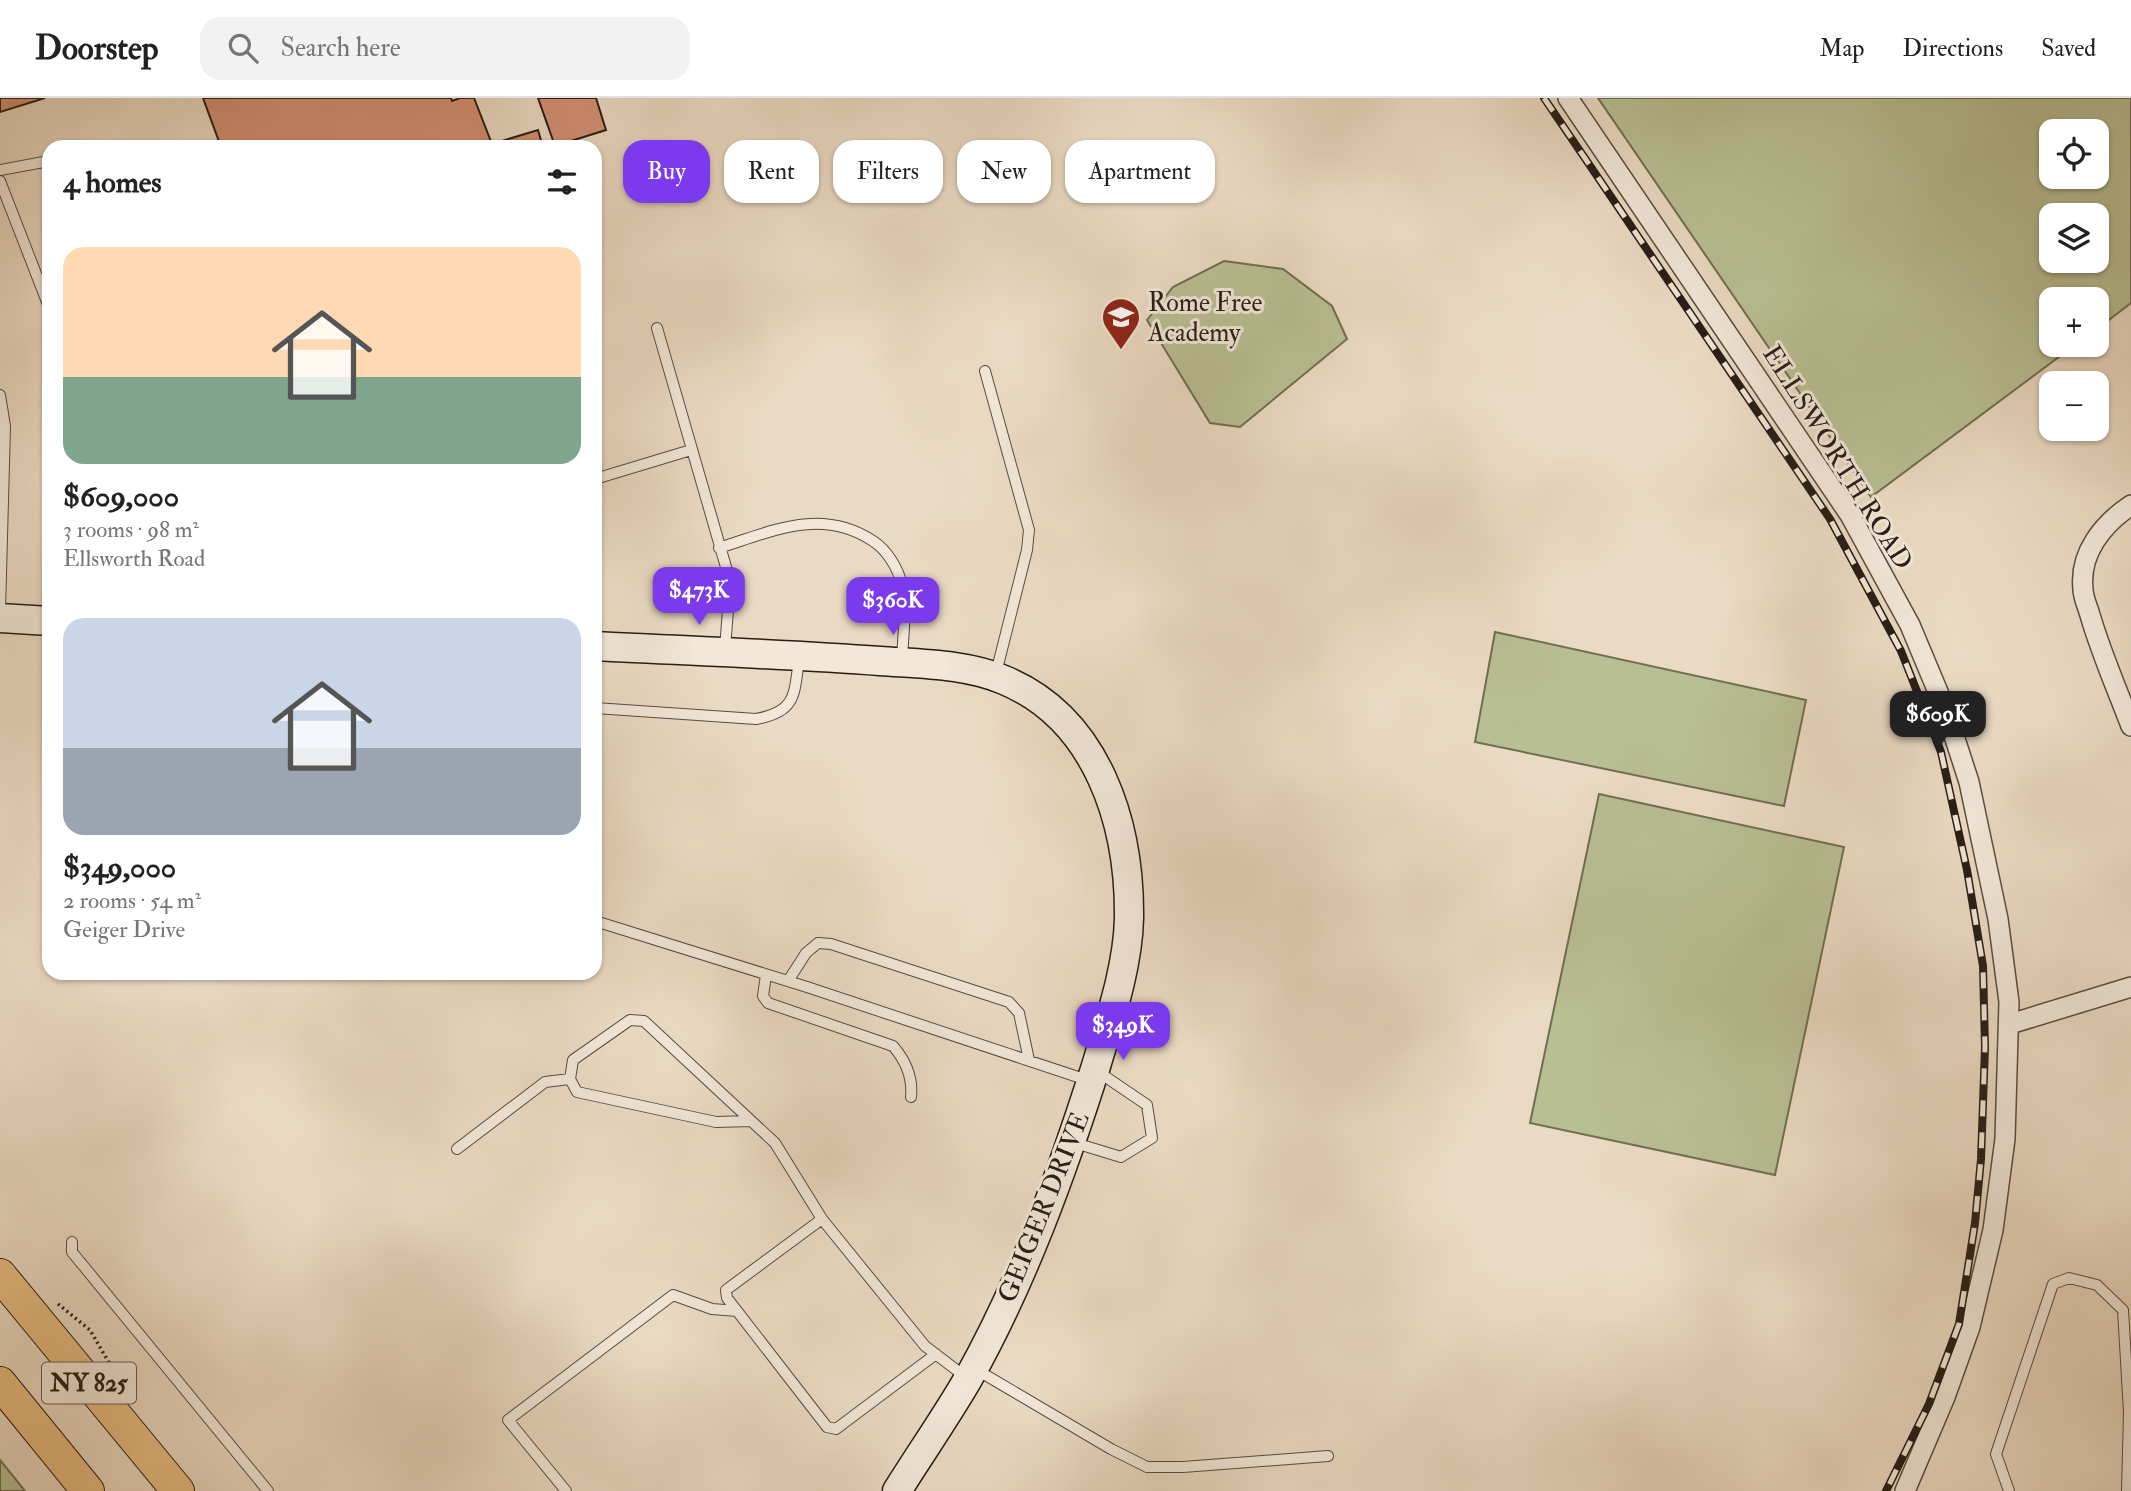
<!DOCTYPE html>
<meta charset="utf-8">
<style>
:root{--surface:#fff;--page:#f2f2f2;--text:#222;--muted:#767676;--line:#e0e0e0;--accent:#7c3aed}
body{margin:0;font-family:"IM FELL Double Pica",serif;background:var(--page);color:var(--text);height:100vh;display:flex;flex-direction:column;font-size:26px;white-space:nowrap}
*{box-sizing:border-box;margin:0}
p{font-size:23px;color:var(--muted)}
.icon{flex:none;width:38px;height:38px;fill:none;stroke:currentColor;stroke-width:2;stroke-linecap:round;stroke-linejoin:round}
.map{position:relative;flex:1;overflow:hidden}
.panel{position:absolute;left:42px;top:42px;width:560px;height:840px;display:flex;flex-direction:column;background:var(--surface);border-radius:21px;box-shadow:0 2px 5px #0004}
.panel>*{flex:none}
.top-card{position:absolute;left:623px;top:42px;width:665px;height:63px;display:flex;gap:14px}
.controls{position:absolute;left:2039px;top:21px;display:grid;gap:14px}
.controls a{display:grid;place-items:center;width:70px;height:70px;border-radius:14px;background:var(--surface);box-shadow:0 2px 5px #0004;font-size:35px}
.price{position:absolute;translate:-50% -60px;padding:0 16px;border-radius:14px;background:var(--accent);color:#fff;font-size:23px;line-height:46px;filter:drop-shadow(0 2px 4px #0008)}
.price::after{content:'';position:absolute;left:50%;top:42px;width:21px;height:16px;margin-left:-10px;background:inherit;clip-path:polygon(0 0,100% 0,50% 100%)}
.price.on{background:#222;color:#fff}
ul{padding:0;list-style:none}
li{display:grid;align-content:center;gap:14px;height:371px;padding:0 21px}
li span{display:grid;place-items:center;height:217px;border-radius:21px;color:#555}
li>.icon{margin-inline-start:auto}
span .icon{width:126px;height:126px;fill:#fffc;stroke-width:1}
li b{font-size:30px}
h2{display:flex;justify-content:space-between;align-items:center;height:84px;padding:0 21px;font-size:30px}
.pill{padding:0 24px;border-radius:21px;background:var(--surface);box-shadow:0 2px 5px #0004;font-size:24px;line-height:63px}
.pill.on{background:var(--accent);color:#fff}
header{display:flex;align-items:center;gap:42px;box-sizing:border-box;height:98px;padding:0 35px;background:var(--surface);border-bottom:2px solid var(--line)}
header strong{font-size:33px}
nav{display:flex;gap:38px;margin-inline-start:auto;font-size:24px}
.search{width:490px;height:63px;background:var(--page);display:flex;align-items:center;gap:18px;box-sizing:border-box;padding:0 24px;border-radius:21px;color:var(--muted);font-size:26px}
.map>svg:first-child{display:block}
</style>
<header>
<strong>Doorstep</strong>
<div class="search"><svg class="icon" aria-label="search" viewBox="0 0 24 24"><circle cx="10" cy="10" r="6"/><path d="M15 15l6 6"/></svg>Search here</div>
<nav><a>Map</a><a>Directions</a><a>Saved</a></nav>
</header>
<div class="map">
<svg width="2131" height="1393" viewBox="0 0 2131 1393">
<rect width="100%" height="100%" fill="#ebdac3"/>
<filter id="stains"><feTurbulence type="fractalNoise" baseFrequency=".00286" numOctaves="4"/><feColorMatrix values="0 0 0 0 .2 0 0 0 0 .09 0 0 0 0 .02 0 0 0 .5 -.17"/></filter>
<radialGradient id="worn" r=".72"><stop offset=".6" stop-color="#630" stop-opacity="0"/><stop offset="1" stop-color="#630" stop-opacity=".3"/></radialGradient>
<!-- green -->
<path fill="#b8bf93" stroke="#706e54" stroke-width="2" fill-rule="evenodd" d="M1598 0H2131V205L2097 231 2096 201H2051V247H2075L1871 399ZM2096 33V79H2051V33ZM2096 117V163H2051V117Z
M1224 163 1283 171 1332 208 1347 241 1240 329 1210 325 1147 222 1173 189Z
M1495 534 1806 602 1784 708 1475 644Z
M1599 696 1844 749 1775 1077 1530 1025Z
M0 1362 25 1393H0Z"/>
<!-- building -->
<path fill="#d28f73" stroke="#271d16" stroke-width="2" d="M0 0H45L0 14Z
M203 0H451L452 3 460 0H474L492 46 538 32 543 49H221Z
M538 0H596L606 32 555 48Z"/>
<g fill="none" stroke-linecap="round" stroke-linejoin="round">
<defs>
<path id="lane" d="M122 49H128
M0 72 49 63
M0 83 49 209
M657 230 728 476 729 500 725 550
M985 273 1029 432 1027 452 996 575
M0 297 5 328 0 513
M595 381 691 352
M719 450C773 433 821 409 873 443 887 452 898 470 902 487 907 511 903 537 902 562
M595 610 756 621C796 614 794 597 799 562
M595 823 807 889 1090 983
M766 877 763 898 768 905 893 948C906 963 913 979 911 999
M788 883 806 855 818 845 831 846 1009 904 1019 915 1029 962
M751 1023 716 1024 577 994 570 981 573 962 630 922 644 923 775 1045 822 1121 925 1248 967 1280
M1072 1044 1121 1059 1152 1040 1147 1007 1097 973
M457 1051 545 984 570 981
M822 1121 726 1192 727 1200 827 1329 836 1331 936 1256
M72 1144V1154L268 1393
M977 1272 1111 1351 1147 1369H1183L1328 1358
M566 1393 508 1322 673 1197 712 1211 737 1213
M2009 1393 1996 1356 2053 1186 2069 1180 2097 1187 2123 1212 2129 1314 2127 1393"/>
<path id="street" d="M1568 0 1850 417 1910 527 1946 613 1969 684 1998 821 2009 904 2005 1041 1993 1132 1970 1229 1945 1299 1905 1393
M2131 407C2103 426 2079 455 2083 491 2083 500 2088 509 2090 517 2101 555 2117 591 2131 628
M2010 926 2131 889"/>
<path id="secondary" d="M0 520 49 523
M595 548C690 553 785 556 880 563 921 566 966 566 1004 582 1098 621 1130 726 1129 820 1128 869 1110 921 1096 968 1062 1075 1023 1183 968 1281 946 1319 920 1356 897 1393"/>
<path id="primary" d="M0 1177 178 1393
M0 1285 88 1393"/>
</defs>
<!-- lane casing -->
<use href="#lane" stroke="#584c41" stroke-width="12"/>
<!-- street casing -->
<use href="#street" stroke="#584c41" stroke-width="22"/>
<!-- secondary casing -->
<use href="#secondary" stroke="#271d16" stroke-width="31"/>
<!-- primary casing -->
<use href="#primary" stroke="#271d16" stroke-width="34"/>
<!-- path -->
<path stroke="#271d16" stroke-width="3.5" stroke-dasharray="2 3.5" stroke-linecap="butt" d="M58 1206 90 1232 115 1275"/>
<!-- lane -->
<use href="#lane" stroke="#f2e7d8" stroke-width="10"/>
<!-- street -->
<use href="#street" stroke="#f2e7d8" stroke-width="19"/>
<!-- secondary -->
<use href="#secondary" stroke="#f2e7d8" stroke-width="28"/>
<!-- primary -->
<use href="#primary" stroke="#e6bd82" stroke-width="32"/>
<defs>
<path id="rail" d="M1544 0 1830 421 1901 553 1941 654 1967 772 1983 868 1985 949 1981 1061 1975 1125 1959 1226 1929 1306 1886 1393"/>
</defs>
<!-- rail casing -->
<use href="#rail" stroke="#271d16" stroke-width="8"/>
<!-- rail -->
<use href="#rail" stroke="#f2e7d8" stroke-width="5" stroke-dasharray="16" stroke-linecap="butt"/>
</g>
<!-- icons -->
<defs>
<symbol id="school-pin" viewBox="-11 -11 22 30"><path d="M0 17L-7.5 6A9.5 9.5 0 1 1 7.5 6Z" fill="#8f2418" stroke="#f2e7d8"/><path d="M0-5L7-2L0 1L-7-2ZM-4 1L0 2.5L4 1V4Q0 6-4 4Z" fill="#fff"/></symbol>
</defs>
<g fill-rule="evenodd">
<use href="#school-pin" x="1099" y="197" width="44" height="60"/>
</g>
<g text-anchor="middle" stroke-width="6" stroke-linejoin="round" paint-order="stroke">
<!-- shield labels -->
<rect fill="#f2e7d8" stroke="#645a50" stroke-width="2" x="42" y="1264.5" width="94" height="41" rx="5"/>
<g font-size="24" font-weight="bold" fill="#271d16">
<text x="89" y="1293">NY 825</text>
</g>
<!-- poi labels -->
<g font-size="26" fill="#271d16" stroke="#f2e7d8" text-anchor="start">
<text x="1148" y="213">Rome Free<tspan x="1148" dy="30">Academy</tspan></text>
</g>
<!-- street labels -->
<g font-size="26" fill="#271d16" stroke="#f2e7d8">
<text transform="translate(1838 359) rotate(58)" y="9">ELLSWORTH ROAD</text>
<text transform="translate(1043 1109) rotate(-68)" y="9">GEIGER DRIVE</text>
</g>
</g>
<rect width="100%" height="100%" filter="url(#stains)"/>
<rect width="100%" height="100%" fill="url(#worn)"/>
</svg>
<div class="controls">
<a><svg class="icon" aria-label="locate" viewBox="0 0 24 24"><circle cx="12" cy="12" r="6"/><path d="M12 2v4M12 18v4M2 12h4M18 12h4"/></svg></a>
<a><svg class="icon" aria-label="layers" viewBox="0 0 24 24"><path d="M12 4l9 5-9 5-9-5zM3 14l9 5 9-5"/></svg></a>
<a>+</a>
<a>−</a>
</div>
<b class="price" style="left:699px;top:529px">$473K</b>
<b class="price" style="left:893px;top:539px">$360K</b>
<b class="price on" style="left:1938px;top:653px">$609K</b>
<b class="price" style="left:1123px;top:964px">$349K</b>
<div class="top-card">
<a class="pill on">Buy</a>
<a class="pill">Rent</a>
<a class="pill">Filters</a>
<a class="pill">New</a>
<a class="pill">Apartment</a>
</div>
<section class="panel">
<h2>4 homes<svg class="icon" aria-label="filters" viewBox="0 0 24 24"><path d="M4 7h16M4 17h16"/><circle cx="9" cy="7" r="2"/><circle cx="15" cy="17" r="2"/></svg></h2>
<ul>
<li><span style="background:linear-gradient(#ffd9b3 60%,#7fa58c 0)"><svg class="icon" aria-label="home" viewBox="0 0 24 24"><path d="M3 11l9-7 9 7M6 9v11h12V9"/></svg></span><div><b>$609,000</b><p>3 rooms · 98 m²</p><p>Ellsworth Road</p></div></li>
<li><span style="background:linear-gradient(#c9d6e8 60%,#9aa5b1 0)"><svg class="icon" aria-label="home" viewBox="0 0 24 24"><path d="M3 11l9-7 9 7M6 9v11h12V9"/></svg></span><div><b>$349,000</b><p>2 rooms · 54 m²</p><p>Geiger Drive</p></div></li>
</ul>
</section>
</div>
